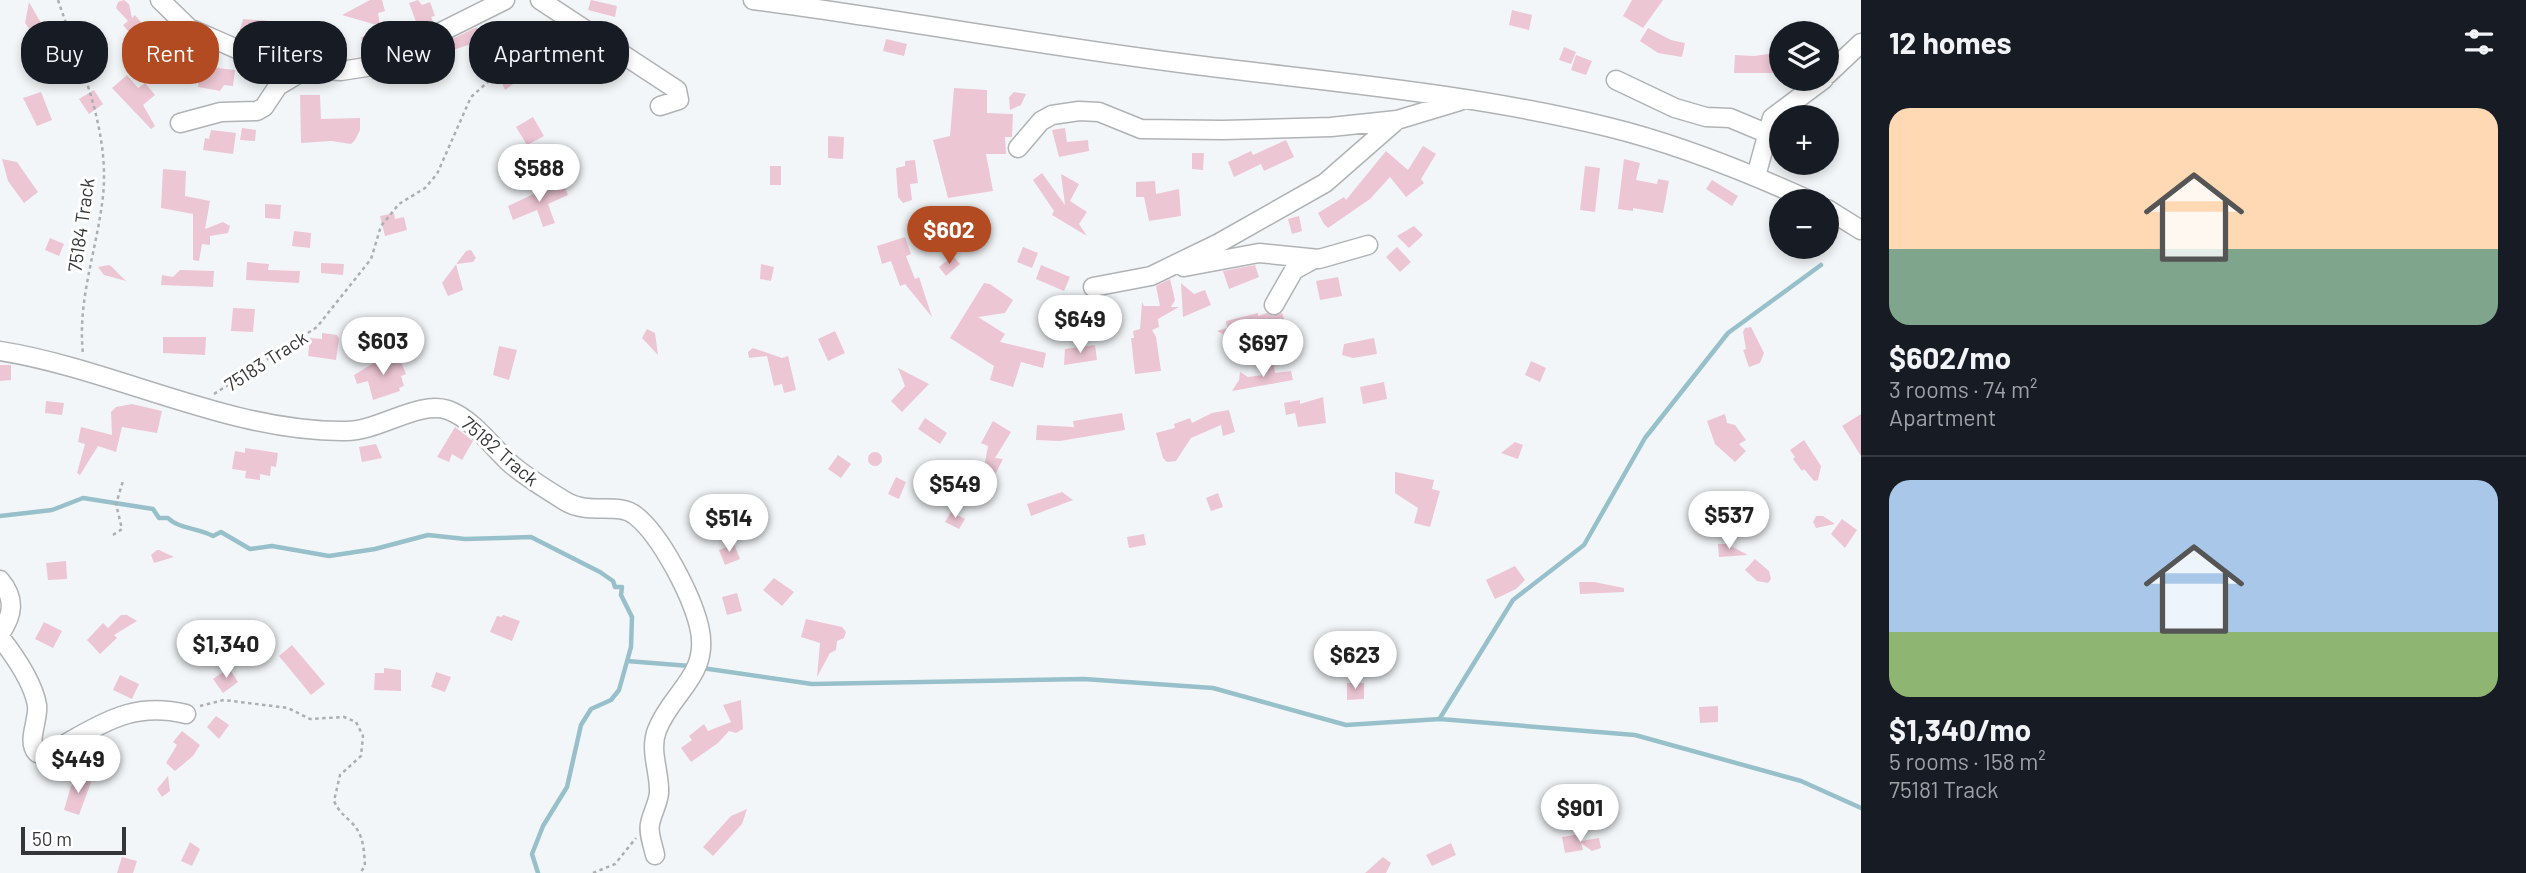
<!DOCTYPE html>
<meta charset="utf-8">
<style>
:root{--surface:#171b24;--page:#242831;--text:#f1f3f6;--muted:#9ea1a6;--line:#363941;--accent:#b24b21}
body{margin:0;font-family:Barlow,sans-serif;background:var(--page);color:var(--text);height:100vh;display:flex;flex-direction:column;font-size:26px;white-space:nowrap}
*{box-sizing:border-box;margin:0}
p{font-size:23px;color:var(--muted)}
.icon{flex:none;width:38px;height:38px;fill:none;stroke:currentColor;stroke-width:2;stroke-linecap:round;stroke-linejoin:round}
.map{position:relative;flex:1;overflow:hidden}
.details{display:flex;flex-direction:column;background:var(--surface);width:665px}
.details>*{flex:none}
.guide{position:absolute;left:21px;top:21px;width:665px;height:63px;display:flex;gap:14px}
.buttons{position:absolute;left:1769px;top:21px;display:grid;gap:14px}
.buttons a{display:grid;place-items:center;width:70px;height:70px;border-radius:50%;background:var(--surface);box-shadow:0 4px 10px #0003;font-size:35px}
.scale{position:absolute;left:21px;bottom:18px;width:105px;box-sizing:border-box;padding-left:7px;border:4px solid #343536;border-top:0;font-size:19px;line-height:24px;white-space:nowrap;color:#343536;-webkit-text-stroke:5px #fff;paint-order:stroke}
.price{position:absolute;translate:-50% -60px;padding:0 16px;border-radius:24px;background:#fff;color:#222;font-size:23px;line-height:46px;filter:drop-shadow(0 2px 4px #0008)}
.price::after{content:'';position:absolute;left:50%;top:42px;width:21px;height:16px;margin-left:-10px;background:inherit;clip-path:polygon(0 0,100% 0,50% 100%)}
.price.active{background:var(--accent);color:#fff}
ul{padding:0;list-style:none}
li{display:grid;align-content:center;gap:14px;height:371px;padding:0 28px}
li+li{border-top:2px solid var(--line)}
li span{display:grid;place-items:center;height:217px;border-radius:21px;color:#555}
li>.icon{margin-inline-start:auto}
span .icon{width:126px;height:126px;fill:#fffc;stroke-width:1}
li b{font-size:30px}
h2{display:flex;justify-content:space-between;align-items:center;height:84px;padding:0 28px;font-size:30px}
.tag{padding:0 24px;border-radius:28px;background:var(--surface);box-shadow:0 4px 10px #0003;font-size:24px;line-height:63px}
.tag.active{background:var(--accent);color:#fff}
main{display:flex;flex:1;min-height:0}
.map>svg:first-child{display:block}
</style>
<main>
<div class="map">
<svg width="1861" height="873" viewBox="0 0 1861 873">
<rect width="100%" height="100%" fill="#f3f6f8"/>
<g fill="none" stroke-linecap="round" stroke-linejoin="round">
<!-- stream -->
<path stroke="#97c0cb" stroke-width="4.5" d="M0 516 52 510 83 498 153 509 159 518H168C179 529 199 528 213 536L221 532 250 549 272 546 329 556 375 549 428 535 465 539 531 537 600 572 613 581 615 587H622L621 595 632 617 631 647 619 690 611 700 591 709 581 725 567 787 543 826 532 854 538 873
M627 661 690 666
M702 668 812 684 1084 679 1213 688 1346 725 1440 719 1635 735 1801 781 1861 808
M1440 718 1513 600 1584 545 1645 438 1728 333 1821 265"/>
</g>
<!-- building -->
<path fill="#ecc6d3" d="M124 0 129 4 132 18 135 15 147 30 135 39 123 25 128 21 116 8 118 2Z
M370 0H382L385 11 378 13 380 26 342 15Z
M418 0 422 5 430 2 435 16 431 17 433 22 418 27 409 3Z
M591 0 617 6 615 17 588 10Z
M1632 0H1663L1643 28 1623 16Z
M29 2 41 23 37 30 31 31 25 23Z
M1512 10 1532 15 1529 30 1509 25Z
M243 19 269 21 262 48 253 44 255 34 240 30Z
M477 27 480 41 444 53 442 44Z
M1648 28 1671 40 1685 43 1682 57 1658 53 1640 41Z
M379 33 383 48 372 52 364 50 361 37Z
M886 39 907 44 904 56 883 51Z
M68 41 80 68 48 81 38 53Z
M1564 47 1576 52 1571 64 1559 60Z
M1782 52V73H1734L1735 55 1754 56Z
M1576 55 1592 61 1586 75 1571 70Z
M512 62 523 77 505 90 497 73Z
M200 66 235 70 233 86 224 85 220 91 198 87Z
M127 75 138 88 145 83 155 95 143 105 155 126 151 129 112 88Z
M954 88 987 90V113L1013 114 1012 137H1005L1006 154H986L993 191 948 198 933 140 950 136Z
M94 90 103 104 89 114 79 99Z
M41 92 52 120 37 126 23 98Z
M1014 92 1026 94 1021 105 1010 110 1009 97Z
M300 95H320L321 119 360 118V130L355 140 351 144 331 141 301 143Z
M533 117 544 136 527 145 516 127Z
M242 128 256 130 255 141 240 140Z
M1065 128 1067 142 1088 140 1089 151 1059 157 1052 130Z
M211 130 236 133 233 154 203 150 205 138 209 139Z
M828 136 844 137 843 159 828 158Z
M1286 140 1294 157 1264 171 1261 164 1234 177 1228 162 1251 151 1253 155Z
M1423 146 1436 154 1421 179 1424 183 1406 197 1390 177 1370 199 1328 228 1324 224 1318 213 1344 197 1346 200 1386 151 1408 170Z
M1192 153H1204L1203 170 1192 169Z
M2 159 17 162 38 192 24 203 8 181Z
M1624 159 1640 163 1636 180 1657 184 1658 179 1669 181 1663 213 1633 208V211L1618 209Z
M915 160 918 183 910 184 912 200 903 203 898 197 896 168 905 166V161Z
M770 166H781V185H770Z
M1585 166 1600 168 1595 212 1580 210Z
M163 169 186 171 185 196 210 201 205 229 223 222 230 226 228 233 210 236V245L202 244 199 261 193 260V214L161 208Z
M1042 173 1065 205 1061 174 1079 184 1070 201 1087 212 1079 224 1087 236 1052 215 1054 211 1033 180Z
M1712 180 1738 196 1732 206 1706 189Z
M562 181 568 195 548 204 555 223 543 227 537 210 513 220 508 206Z
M1155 181 1156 194 1179 189 1181 216 1149 221 1144 197H1136V182Z
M265 204 281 205 280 219 265 218Z
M394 213 395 219 404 217 407 230 385 236 380 216Z
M1299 216 1302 231 1292 234 1288 219Z
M1414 226 1423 235 1409 248 1397 236Z
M294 231 311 233 310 248 292 246Z
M905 237 911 254 906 256 915 279 919 277 932 317 905 284 900 286 891 261 882 264 877 246Z
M50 238 64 244 59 256 45 250Z
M1023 247 1038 253 1032 268 1017 262Z
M1397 247 1411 262 1400 272 1386 257Z
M471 250 476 258 473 262 456 264 463 290 448 296 442 283 466 251Z
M953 256 960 264 946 276 939 267Z
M247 262 269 264 268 270 300 271 299 283 246 280Z
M321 263 344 264 343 275 321 273Z
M761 264 774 267 771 281 760 279Z
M109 265 111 266 126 281 104 275 98 267Z
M1041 265 1070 277 1064 291 1036 279Z
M1255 265 1259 277 1229 289 1223 271Z
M180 270 214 271 213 287 161 285 162 275 173 277Z
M1338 277 1342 296 1320 300 1316 281Z
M1170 279 1175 300 1171 307H1179L1158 319 1159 327 1152 330 1156 337 1161 371 1135 374 1131 338H1134L1133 331 1140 329 1142 302 1144 306H1160L1156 286Z
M984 283 990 284 1013 300 1005 313 978 317 1005 334 1000 342 1046 353 1043 368 1021 362 1013 387 990 380 994 366 950 338Z
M1181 283 1194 294 1205 290 1211 305 1183 317Z
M233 308 255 309 253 332 231 331Z
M1258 313V316L1267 313 1273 316 1282 313 1286 325 1230 338 1217 331 1227 328 1226 321Z
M1751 327 1764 353 1760 363 1749 367 1743 350 1746 349 1743 332 1745 328Z
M647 329 655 333 658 355 642 338Z
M835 331 845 353 828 361 818 339Z
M322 333 337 335 339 339 336 360 308 356 310 338 322 339Z
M163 337H206L205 355 163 353Z
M1374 338 1377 354 1353 358 1342 355 1344 344Z
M1095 345 1097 360 1064 365 1065 349Z
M499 346 517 350 509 380 493 375Z
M753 348 782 358 788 356 796 390 784 393 782 384 774 386 767 356 749 358 748 352Z
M398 355 406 374 401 376 404 386 399 388 400 391 373 400 368 381 357 384 354 375 377 361Z
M1531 361 1546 368 1540 382 1525 375Z
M0 365H11V380L0 381Z
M1274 365 1275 373 1291 371 1293 380 1232 391 1239 380 1240 372 1248 377 1263 375 1262 367Z
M898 368 929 384 902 412 891 401 905 386Z
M1384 382 1387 399 1363 404 1360 387Z
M1323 397 1326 423 1298 427 1295 413 1286 415 1284 403 1300 400V404Z
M46 401 64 403 62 415 45 413Z
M132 404 162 411 157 433 122 427 116 452 98 446 80 475 77 473 85 444 78 442 81 427 112 435 111 412 116 407Z
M1229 410 1235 432 1223 436 1221 425 1191 438 1176 461 1167 462 1163 458 1156 433 1175 428 1174 424 1190 418 1192 423 1212 413Z
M1122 413 1125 430 1060 441 1036 440 1037 425 1074 427 1073 421Z
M1725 414 1727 423 1735 425 1746 440 1739 444 1746 451 1735 462 1715 444 1707 421Z
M1861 414V456L1842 426Z
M925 418 947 433 940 444 918 429Z
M993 421 1011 432 995 458 1003 459 980 504 977 503 978 496 970 492 972 490 951 480 958 467 982 479 988 446 981 443Z
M455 427 473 441 462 460 452 454 449 462 437 457Z
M1804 440 1821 466 1818 480 1814 481 1804 469 1802 471 1793 459 1795 457 1790 450Z
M1515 442 1523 445 1518 459 1501 453Z
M376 444 382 458 362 462 359 447Z
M245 448 278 453 276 467 271 466 270 476 260 474V480L245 478 246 471 232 469 235 451 245 453Z
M868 459a7 7 0 1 1 14 0a7 7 0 1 1-14 0Z
M838 455 851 464 841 478 828 469Z
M1395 472 1434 480 1432 489 1440 491 1430 527 1414 523 1418 508 1395 493Z
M896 477 906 482 899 499 888 494Z
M1062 492 1073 500 1031 516 1027 504Z
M1218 493 1223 507 1211 511 1206 498Z
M951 512 965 519 959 529 945 522Z
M1816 516H1823L1835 524 1816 528 1813 522Z
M1842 519 1857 530 1845 548 1831 534Z
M1144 534 1146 545 1129 548 1127 537Z
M734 544 740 559 725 565 719 550Z
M1718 544H1727L1748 555 1719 557Z
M157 550H159L174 557 154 563 151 555Z
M1755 559 1769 571 1771 579 1768 583 1757 581 1745 570Z
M66 561 67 579 48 580 46 563Z
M1515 566 1525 580 1516 589 1495 599 1486 580Z
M774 578 794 592 782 606 763 590Z
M1579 582H1594L1624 588V592L1580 594Z
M737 593 742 611 727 615 722 597Z
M121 615H127L137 621 114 635 117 638 100 654 87 640 103 623 108 628Z
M503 615 520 621 512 641 490 632 497 616 502 617Z
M806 619 842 627 846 632 844 638 837 641 836 650 830 653 817 677 820 643 801 637Z
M44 622 62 631 53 648 35 639Z
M292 645 325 684 311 695 279 656Z
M229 668 238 682 223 693 213 679Z
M384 668 401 670V691L374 690 375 673H384Z
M436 672 451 677 445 692 431 687Z
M120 675 139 684 132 699 113 690Z
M1347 683H1364V699L1347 700Z
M741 700 743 729 736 733 729 731 718 743 691 762 681 748 692 740 689 736 704 724 708 731 731 722 723 705Z
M1718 706V722L1700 723 1699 707Z
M216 716 229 725 219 739 207 727Z
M182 731 200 745 193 756 175 771 166 763 177 745 173 742Z
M82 774 88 776 91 782 79 815 64 810 71 786Z
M168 776 170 791 162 797 157 789Z
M747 809 742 824 713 856 703 847 731 816Z
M1580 834 1581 841 1599 838 1601 848 1592 851 1581 843 1583 850 1565 853 1562 837Z
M190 842 200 849 192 866 181 861Z
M1451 843 1456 855 1432 866 1426 855Z
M122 857 137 861 133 873H117Z
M1383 857 1391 863 1386 873H1365Z"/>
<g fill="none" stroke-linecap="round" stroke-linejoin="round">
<defs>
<path id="minor" d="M160 0 189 28 280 68 341 71 373 66 505 0
M540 0 677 90 679 100 660 106
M753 0C898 19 1043 46 1188 64 1328 82 1470 93 1608 127 1678 144 1745 171 1811 201
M1827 75 1861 43
M1616 80 1675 108 1706 117 1730 118 1766 133
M180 123 221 112 257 111 264 107 278 86 308 68
M1018 148 1041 121 1052 115 1079 111 1099 112 1141 129 1223 130 1331 127 1397 120 1460 101
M1756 176 1772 118 1824 79
M1827 209 1861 230
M1184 267 1259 253 1319 259 1368 245
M1093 287 1151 276 1219 243 1325 183 1397 120
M1274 305 1294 270 1314 259
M0 351C114 369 232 433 346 431 379 431 419 400 448 410 473 419 493 448 512 465 529 479 547 490 565 501 589 516 618 501 636 516 661 536 691 594 699 626 711 675 672 691 657 730 649 751 660 772 659 793 658 804 652 813 650 824 648 833 653 845 655 855
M0 580C16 599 13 615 0 634
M0 637C14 655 33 682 37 705 39 721 26 741 37 753 52 755 60 747 72 740 112 717 140 703 186 714"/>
</defs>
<!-- minor casing -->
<use href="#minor" stroke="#b0b2b4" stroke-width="21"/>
<!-- path -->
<path stroke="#acaeaf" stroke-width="2.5" stroke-dasharray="3.5 3.5" stroke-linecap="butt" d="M58 0C79 63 110 128 103 196 97 250 77 300 83 354
M214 394 317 327 371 259 381 226 399 204 425 188 437 174 471 97 490 80 521 66 561 33
M113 535 122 529 116 504 123 481
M200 706 224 700 288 708 310 719 344 717 356 722 363 736 361 756 340 775 334 801C339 812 344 815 352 823 364 835 364 851 365 866L360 873
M593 873 615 864 636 838"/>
<!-- minor -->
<use href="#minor" stroke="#fff" stroke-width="18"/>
</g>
<g text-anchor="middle" stroke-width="6" stroke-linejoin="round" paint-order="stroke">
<!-- street labels -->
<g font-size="19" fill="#343536" stroke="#fff">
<text transform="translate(81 225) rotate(-82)" y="7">75184 Track</text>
<text transform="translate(266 361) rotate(-33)" y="7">75183 Track</text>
<text transform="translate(500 451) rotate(41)" y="7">75182 Track</text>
</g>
</g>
</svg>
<div class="buttons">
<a><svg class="icon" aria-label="layers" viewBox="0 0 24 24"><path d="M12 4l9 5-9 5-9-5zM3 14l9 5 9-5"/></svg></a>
<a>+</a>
<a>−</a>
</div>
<div class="scale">50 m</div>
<b class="price" style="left:539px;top:204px">$588</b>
<b class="price active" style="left:949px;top:266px">$602</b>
<b class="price" style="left:1080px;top:355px">$649</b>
<b class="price" style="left:383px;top:377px">$603</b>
<b class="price" style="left:1263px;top:379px">$697</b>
<b class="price" style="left:955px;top:520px">$549</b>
<b class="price" style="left:1729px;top:551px">$537</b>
<b class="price" style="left:729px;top:554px">$514</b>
<b class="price" style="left:226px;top:680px">$1,340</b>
<b class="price" style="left:1355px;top:691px">$623</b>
<b class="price" style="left:78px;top:795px">$449</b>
<b class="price" style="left:1580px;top:844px">$901</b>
<div class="guide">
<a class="tag">Buy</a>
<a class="tag active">Rent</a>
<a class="tag">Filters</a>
<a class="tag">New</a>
<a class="tag">Apartment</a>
</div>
</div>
<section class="details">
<h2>12 homes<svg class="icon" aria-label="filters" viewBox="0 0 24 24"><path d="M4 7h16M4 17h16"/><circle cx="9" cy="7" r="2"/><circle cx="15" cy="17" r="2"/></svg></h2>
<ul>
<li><span style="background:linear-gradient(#ffd9b3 65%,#7fa58c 0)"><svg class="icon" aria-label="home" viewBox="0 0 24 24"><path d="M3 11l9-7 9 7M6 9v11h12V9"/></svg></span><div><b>$602/mo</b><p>3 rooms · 74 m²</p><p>Apartment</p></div></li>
<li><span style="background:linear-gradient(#a9c7e8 70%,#8fb573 0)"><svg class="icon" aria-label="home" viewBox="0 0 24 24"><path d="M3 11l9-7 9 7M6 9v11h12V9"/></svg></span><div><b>$1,340/mo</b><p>5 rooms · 158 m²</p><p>75181 Track</p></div></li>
</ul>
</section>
</main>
